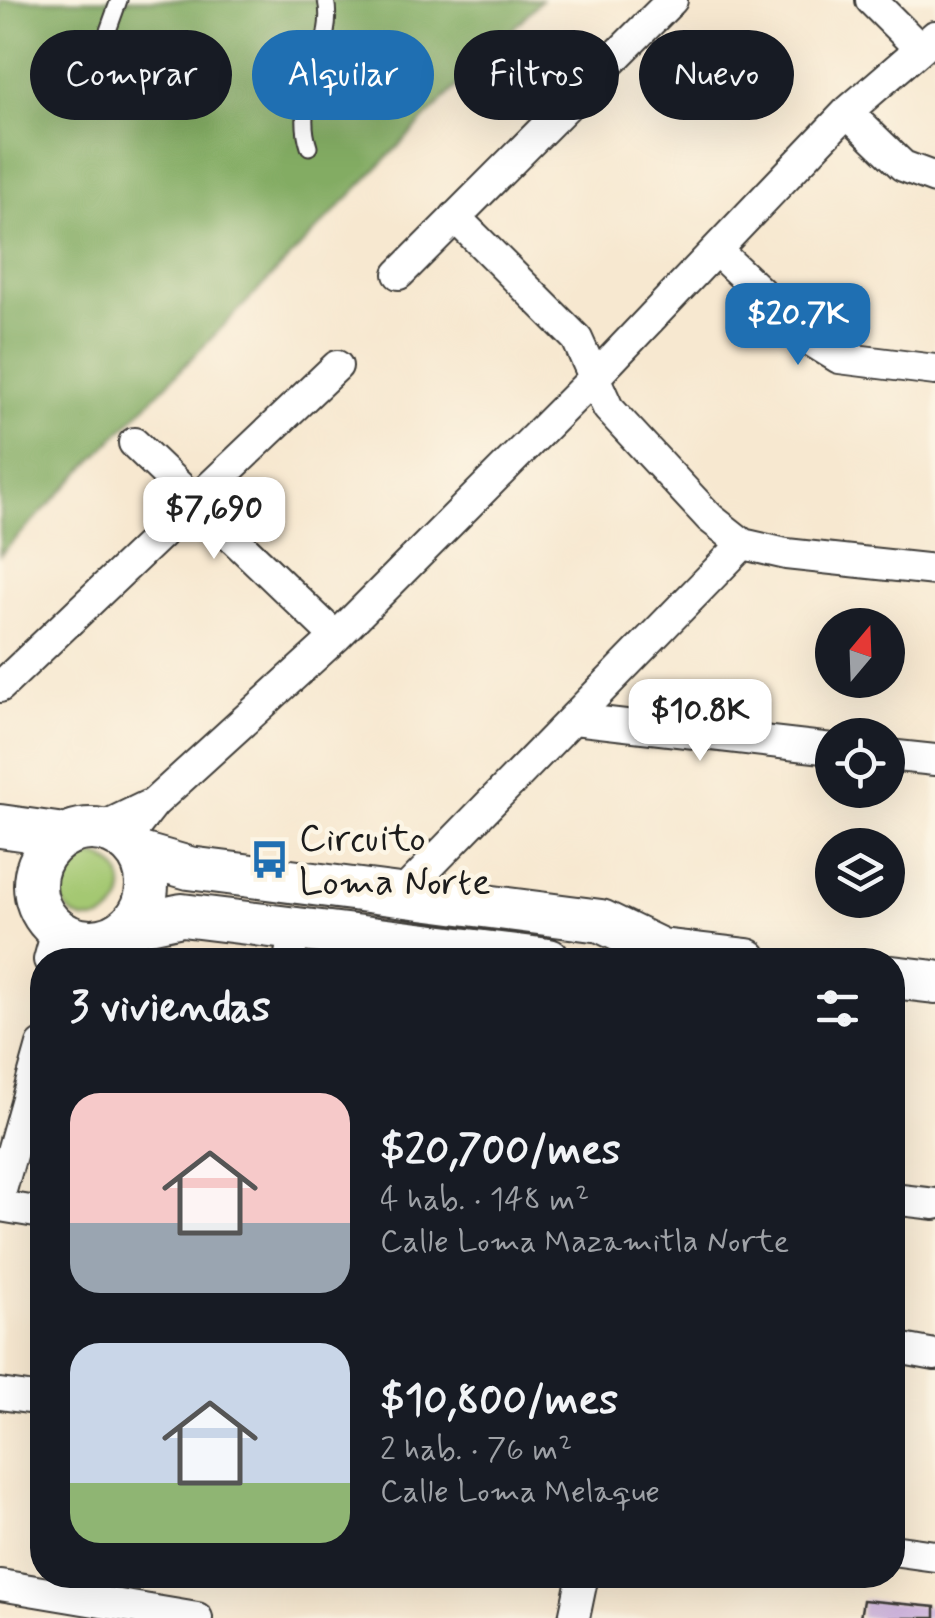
<!DOCTYPE html>
<html lang="es">
<meta charset="utf-8">
<style>
:root{--surface:#171b24;--page:#20242c;--text:#f1f3f6;--muted:#9ea1a6;--accent:#1f6fb2}
body{margin:0;font-family:Mynerve,sans-serif;background:var(--page);color:var(--text);height:100vh;display:flex;flex-direction:column;font-size:38px;white-space:nowrap}
*{box-sizing:border-box;margin:0}
p{font-size:32px;color:var(--muted)}
.icon{flex:none;width:55px;height:55px;fill:none;stroke:currentColor;stroke-width:2;stroke-linecap:round;stroke-linejoin:round}
.map{position:relative;flex:1;overflow:hidden}
.drawer{position:absolute;left:30px;top:948px;width:875px;height:640px;display:flex;flex-direction:column;background:var(--surface);border-radius:40px;box-shadow:0 10px 40px #0002}
.drawer>*{flex:none}
.top-card{position:absolute;left:30px;top:30px;width:875px;height:90px;display:flex;gap:20px}
.needle{width:65px;rotate:19deg}
.controls{position:absolute;left:815px;top:608px;display:grid;gap:20px}
.controls a{display:grid;place-items:center;width:90px;height:90px;border-radius:50%;background:var(--surface);box-shadow:0 10px 40px #0002;font-size:50px}
.price{position:absolute;translate:-50% -85px;padding:0 22px;border-radius:20px;background:#fff;color:#222;font-size:32px;line-height:65px;filter:drop-shadow(0 2px 5px #0008)}
.price::after{content:'';position:absolute;left:50%;top:60px;width:30px;height:22px;margin-left:-15px;background:inherit;clip-path:polygon(0 0,100% 0,50% 100%)}
.price.on{background:var(--accent);color:#fff}
ul{padding:0;list-style:none}
li{display:flex;align-items:center;gap:30px;height:250px;padding:0 40px}
li span{display:grid;place-items:center;flex:none;width:280px;height:200px;border-radius:30px;color:#555}
li>.icon{margin-inline-start:auto}
span .icon{width:120px;height:120px;fill:#fffc;stroke-width:1}
li b{font-size:42px}
h2{display:flex;justify-content:space-between;align-items:center;height:120px;padding:0 40px;font-size:42px}
.pill{padding:0 35px;border-radius:45px;background:var(--surface);box-shadow:0 10px 40px #0002;font-size:35px;line-height:90px}
.pill.on{background:var(--accent);color:#fff}
.map>svg:first-child{display:block}
</style>
<div class="map">
<svg width="935" height="1618" viewBox="0 0 935 1618">
<rect width="100%" height="100%" fill="#fcf5e5"/>
<filter id="ink" filterUnits="userSpaceOnUse"><feTurbulence type="fractalNoise" baseFrequency=".01" numOctaves="2"/><feDisplacementMap in="SourceGraphic" scale="20" xChannelSelector="R" yChannelSelector="G"/><feConvolveMatrix kernelMatrix="1 2 1 2 8 2 1 2 1" color-interpolation-filters="sRGB"/></filter>
<filter id="wash" filterUnits="userSpaceOnUse"><feTurbulence type="fractalNoise" baseFrequency=".0048" numOctaves="4" result="noise"/><feDisplacementMap in="SourceGraphic" scale="40" xChannelSelector="R" yChannelSelector="G"/><feGaussianBlur stdDeviation="2.25" result="paint"/><feColorMatrix in="noise" values="0 0 0 0 0 0 0 0 0 0 0 0 0 0 0 0 0 1.4 0 .05"/><feComposite in="paint" operator="in"/></filter>
<g filter="url(#wash)">
<rect width="100%" height="100%" fill="#f7e8d0"/>
<!-- green -->
<path fill="#a4c872" stroke="#607247" stroke-width="2.5" d="M59 888a32 32 0 1 1 64 0a32 32 0 1 1-64 0Z"/>
<!-- forest -->
<path fill="#83ac64" stroke="#506440" stroke-width="2.5" d="M0 0H541L0 555Z"/>
<g id="blocks">
<!-- building -->
<path fill="#cab0da" d="M863 1600 935 1607V1618H860Z"/>
</g>
</g>
<g filter="url(#ink)">
<use href="#blocks" fill-opacity="0" stroke="#3d3b37" stroke-width="2.5"/>
<g fill="none" stroke-linecap="round" stroke-linejoin="round">
<defs>
<path id="lane" d="M89 84 119 0
M309 147C291 93 337 48 326 0"/>
<path id="street" d="M871 0 918 47
M847 112 903 166 935 178
M455 217 577 339 608 408 710 518 743 544 786 554 935 570
M717 251 813 342 839 358 935 370
M399 274 672 0
M134 443 336 637
M0 687 337 366
M574 719 832 749
M888 755 935 760
M99 829 147 806
M125 840 154 803 336 637 595 377 847 112 935 36
M401 895 743 544
M49 960 57 931
M88 960 95 941
M289 960 295 929
M0 1194 42 1045
M892 1199 935 1204
M0 1206 42 1213
M892 1347 935 1355
M0 1394 42 1400
M892 1550 935 1556
M0 1585 197 1618
M574 1618 583 1575"/>
<path id="secondary" d="M0 826 64 835
M35 885a56 56 0 1 1 112 0a56 56 0 1 1-112 0Z
M137 853 189 868 601 921 661 950 747 960
M130 926 182 915 549 960
M892 977 935 982"/>
</defs>
<!-- lane casing -->
<use href="#lane" stroke="#3d3b37" stroke-width="19"/>
<!-- street casing -->
<use href="#street" stroke="#3d3b37" stroke-width="34"/>
<!-- secondary casing -->
<use href="#secondary" stroke="#3d3b37" stroke-width="46"/>
<!-- lane -->
<use href="#lane" stroke="#fff" stroke-width="15"/>
<!-- street -->
<use href="#street" stroke="#fff" stroke-width="30"/>
<!-- secondary -->
<use href="#secondary" stroke="#fff" stroke-width="42"/>
</g>
</g>
<!-- icons -->
<defs>
<symbol id="bus-bare" viewBox="-9 -9 18 18"><path d="M-5-6H5V4H4V6H2V4H-2V6H-4V4H-5ZM-3.5-4V0h7V-4ZM-3.5 1.2v1.5H-2V1.2ZM2 1.2v1.5H3.5V1.2Z" fill="#1f6fb2" stroke="#fcf5e5" stroke-width="2.5" paint-order="stroke"/></symbol>
</defs>
<g fill-rule="evenodd">
<use href="#bus-bare" x="242" y="832" width="55" height="55"/>
</g>
<g text-anchor="middle" stroke-width="9" stroke-linejoin="round" paint-order="stroke">
<!-- poi labels -->
<g font-size="38" fill="#1c1c1c" stroke="#fcf5e5" text-anchor="start">
<text x="299" y="850">Circuito<tspan x="299" dy="44">Loma Norte</tspan></text>
</g>
</g>
</svg>
<div class="controls">
<a><svg class="needle" viewBox="-14 -14 28 28"><path d="M0-13l5 13h-10z" fill="#e53935"/><path d="M0 13l5-13h-10z" fill="#9ea1a6"/></svg></a>
<a><svg class="icon" aria-label="locate" viewBox="0 0 24 24"><circle cx="12" cy="12" r="6"/><path d="M12 2v4M12 18v4M2 12h4M18 12h4"/></svg></a>
<a><svg class="icon" aria-label="layers" viewBox="0 0 24 24"><path d="M12 4l9 5-9 5-9-5zM3 14l9 5 9-5"/></svg></a>
</div>
<b class="price on" style="left:798px;top:368px">$20.7K</b>
<b class="price" style="left:214px;top:562px">$7,690</b>
<b class="price" style="left:700px;top:764px">$10.8K</b>
<div class="top-card">
<a class="pill">Comprar</a>
<a class="pill on">Alquilar</a>
<a class="pill">Filtros</a>
<a class="pill">Nuevo</a>
</div>
<section class="drawer">
<h2>3 viviendas<svg class="icon" aria-label="filters" viewBox="0 0 24 24"><path d="M4 7h16M4 17h16"/><circle cx="9" cy="7" r="2"/><circle cx="15" cy="17" r="2"/></svg></h2>
<ul>
<li><span style="background:linear-gradient(#f6c9c9 65%,#9aa5b1 0)"><svg class="icon" aria-label="home" viewBox="0 0 24 24"><path d="M3 11l9-7 9 7M6 9v11h12V9"/></svg></span><div><b>$20,700/mes</b><p>4 hab. · 148 m²</p><p>Calle Loma Mazamitla Norte</p></div></li>
<li><span style="background:linear-gradient(#c9d6e8 70%,#8fb573 0)"><svg class="icon" aria-label="home" viewBox="0 0 24 24"><path d="M3 11l9-7 9 7M6 9v11h12V9"/></svg></span><div><b>$10,800/mes</b><p>2 hab. · 76 m²</p><p>Calle Loma Melaque</p></div></li>
</ul>
</section>
</div>
